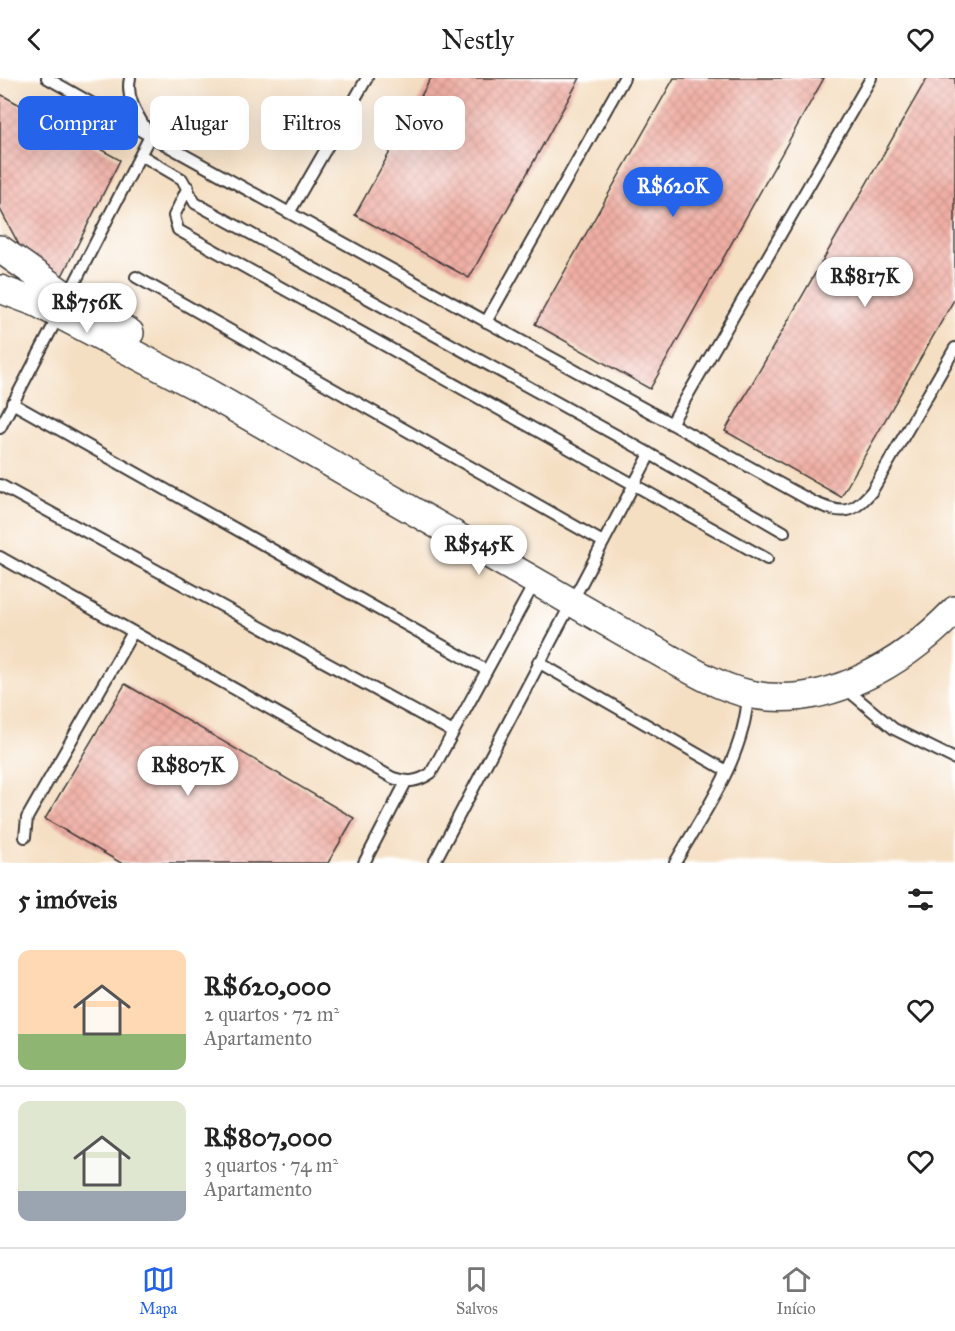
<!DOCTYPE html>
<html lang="pt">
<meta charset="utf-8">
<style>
:root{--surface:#fff;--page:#f6f6f6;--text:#222;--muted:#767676;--line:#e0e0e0;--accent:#2563eb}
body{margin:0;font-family:"IM FELL Great Primer",serif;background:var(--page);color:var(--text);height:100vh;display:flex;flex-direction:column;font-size:22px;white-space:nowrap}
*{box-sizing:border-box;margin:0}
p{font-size:20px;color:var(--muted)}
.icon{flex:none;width:33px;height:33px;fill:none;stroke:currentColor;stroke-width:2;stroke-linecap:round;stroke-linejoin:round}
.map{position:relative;height:785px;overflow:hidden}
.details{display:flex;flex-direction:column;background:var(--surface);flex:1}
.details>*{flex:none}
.top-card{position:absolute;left:18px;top:18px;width:600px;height:54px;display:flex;gap:12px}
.price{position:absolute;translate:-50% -51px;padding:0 14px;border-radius:21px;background:#fff;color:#222;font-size:20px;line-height:39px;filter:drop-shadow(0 2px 3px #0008)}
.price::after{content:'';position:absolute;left:50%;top:36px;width:18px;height:14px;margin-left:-9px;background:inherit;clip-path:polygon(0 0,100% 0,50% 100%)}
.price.selected{background:var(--accent);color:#fff}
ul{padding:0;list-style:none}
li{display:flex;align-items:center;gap:18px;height:150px;padding:0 18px}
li+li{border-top:2px solid var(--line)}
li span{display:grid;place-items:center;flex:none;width:168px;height:120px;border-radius:12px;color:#555}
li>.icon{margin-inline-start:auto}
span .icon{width:72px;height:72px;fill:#fffc;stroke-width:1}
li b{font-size:26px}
h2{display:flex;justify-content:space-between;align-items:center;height:72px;padding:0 18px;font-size:26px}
.pill{padding:0 21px;border-radius:12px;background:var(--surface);box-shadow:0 6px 24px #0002;font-size:21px;line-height:54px}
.pill.selected{background:var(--accent);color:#fff}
header{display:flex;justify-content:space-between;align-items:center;height:78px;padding:0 18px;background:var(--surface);font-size:27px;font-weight:600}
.tabs{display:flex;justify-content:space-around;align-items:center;height:84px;border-top:2px solid var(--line);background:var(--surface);font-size:16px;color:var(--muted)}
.tabs a{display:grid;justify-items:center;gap:3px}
.tabs .selected{color:var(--accent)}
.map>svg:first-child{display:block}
</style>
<header><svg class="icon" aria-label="back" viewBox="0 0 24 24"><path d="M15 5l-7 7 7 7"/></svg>Nestly<svg class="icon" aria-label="heart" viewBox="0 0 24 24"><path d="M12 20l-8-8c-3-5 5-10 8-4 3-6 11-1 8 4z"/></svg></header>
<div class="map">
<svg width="955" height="785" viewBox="0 0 955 785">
<defs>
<pattern id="building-cross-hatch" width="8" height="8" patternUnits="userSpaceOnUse" patternTransform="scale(1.5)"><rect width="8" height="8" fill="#f0afa5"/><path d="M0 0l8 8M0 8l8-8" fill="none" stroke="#cd968d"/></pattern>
</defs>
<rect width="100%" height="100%" fill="#fff"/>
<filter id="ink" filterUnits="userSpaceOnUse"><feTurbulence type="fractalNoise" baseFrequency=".0167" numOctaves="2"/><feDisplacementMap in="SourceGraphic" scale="12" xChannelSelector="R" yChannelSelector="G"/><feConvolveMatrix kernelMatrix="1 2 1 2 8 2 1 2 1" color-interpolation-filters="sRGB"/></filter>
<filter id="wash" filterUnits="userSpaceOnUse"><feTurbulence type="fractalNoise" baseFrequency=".008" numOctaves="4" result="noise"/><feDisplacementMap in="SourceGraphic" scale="24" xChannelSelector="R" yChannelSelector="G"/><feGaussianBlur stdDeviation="1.35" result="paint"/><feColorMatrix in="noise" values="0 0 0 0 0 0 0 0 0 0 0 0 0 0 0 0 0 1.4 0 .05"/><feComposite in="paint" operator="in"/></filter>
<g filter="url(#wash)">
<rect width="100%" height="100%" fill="#f5dfc3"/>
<g id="blocks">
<!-- building -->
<path fill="url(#building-cross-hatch)" d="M431 0H580L469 200 355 137Z
M674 0H824L650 311 535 246Z
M927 0H955V220L841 419 725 353Z
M0 16 120 82 57 208 34 195 0 131Z
M125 606 354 740 328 785H121L45 741Z"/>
</g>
</g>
<g filter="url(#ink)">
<use href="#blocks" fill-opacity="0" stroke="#3d3935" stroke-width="1.5"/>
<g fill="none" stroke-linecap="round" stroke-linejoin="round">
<defs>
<path id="service" d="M47 0 150 58
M130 0C125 22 140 40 150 58
M141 77 182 101 195 125 650 376 784 454
M188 109 174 138 178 152 767 481
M289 135 367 0
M136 199 603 464
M68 218 150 58 813 424C842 436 851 438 872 413L955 270
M486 244 624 0
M12 325 486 592
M671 346 871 0
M0 350 59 237
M0 407 453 654
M0 479 393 700C408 705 418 704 431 695L535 504
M538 584 727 693
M845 610 894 651 955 681
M25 759 27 740 133 554
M364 785 406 704
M434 785 650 376
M675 785C705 732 745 679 748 616"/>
<path id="tertiary" d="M0 171 68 219 130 255
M0 211 37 225 205 313 646 567C678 584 713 608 749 616 826 633 904 585 955 532"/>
</defs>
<!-- service casing -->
<use href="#service" stroke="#3d3935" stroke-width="14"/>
<!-- tertiary casing -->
<use href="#tertiary" stroke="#3d3935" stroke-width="30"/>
<!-- service -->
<use href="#service" stroke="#fff" stroke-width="10"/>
<!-- tertiary -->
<use href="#tertiary" stroke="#fff" stroke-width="27"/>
</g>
</g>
</svg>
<b class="price selected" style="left:673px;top:140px">R$620K</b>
<b class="price" style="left:865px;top:230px">R$817K</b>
<b class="price" style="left:87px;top:256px">R$756K</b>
<b class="price" style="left:479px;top:498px">R$545K</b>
<b class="price" style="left:188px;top:719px">R$807K</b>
<div class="top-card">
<a class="pill selected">Comprar</a>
<a class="pill">Alugar</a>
<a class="pill">Filtros</a>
<a class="pill">Novo</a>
</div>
</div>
<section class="details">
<h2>5 imóveis<svg class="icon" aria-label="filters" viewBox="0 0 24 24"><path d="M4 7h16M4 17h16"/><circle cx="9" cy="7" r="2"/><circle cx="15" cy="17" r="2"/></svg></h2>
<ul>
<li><span style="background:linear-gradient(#ffd9b3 70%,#8fb573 0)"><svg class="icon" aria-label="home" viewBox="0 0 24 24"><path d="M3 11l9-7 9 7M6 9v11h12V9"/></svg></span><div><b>R$620,000</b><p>2 quartos · 72 m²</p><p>Apartamento</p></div><svg class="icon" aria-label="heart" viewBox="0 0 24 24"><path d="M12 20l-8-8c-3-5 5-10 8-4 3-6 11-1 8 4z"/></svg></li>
<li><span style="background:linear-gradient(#dfe7d0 75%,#9aa5b1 0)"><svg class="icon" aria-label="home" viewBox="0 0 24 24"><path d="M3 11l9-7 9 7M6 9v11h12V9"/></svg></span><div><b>R$807,000</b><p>3 quartos · 74 m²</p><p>Apartamento</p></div><svg class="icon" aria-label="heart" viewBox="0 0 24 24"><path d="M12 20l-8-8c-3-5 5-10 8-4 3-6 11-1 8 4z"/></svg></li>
</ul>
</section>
<nav class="tabs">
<a class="selected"><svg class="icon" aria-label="map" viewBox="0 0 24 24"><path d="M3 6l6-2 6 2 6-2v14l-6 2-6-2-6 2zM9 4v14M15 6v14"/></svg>Mapa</a>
<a><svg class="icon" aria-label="saved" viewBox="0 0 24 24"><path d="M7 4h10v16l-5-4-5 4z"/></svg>Salvos</a>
<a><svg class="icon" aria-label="home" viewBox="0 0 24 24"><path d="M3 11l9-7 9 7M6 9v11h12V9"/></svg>Início</a>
</nav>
